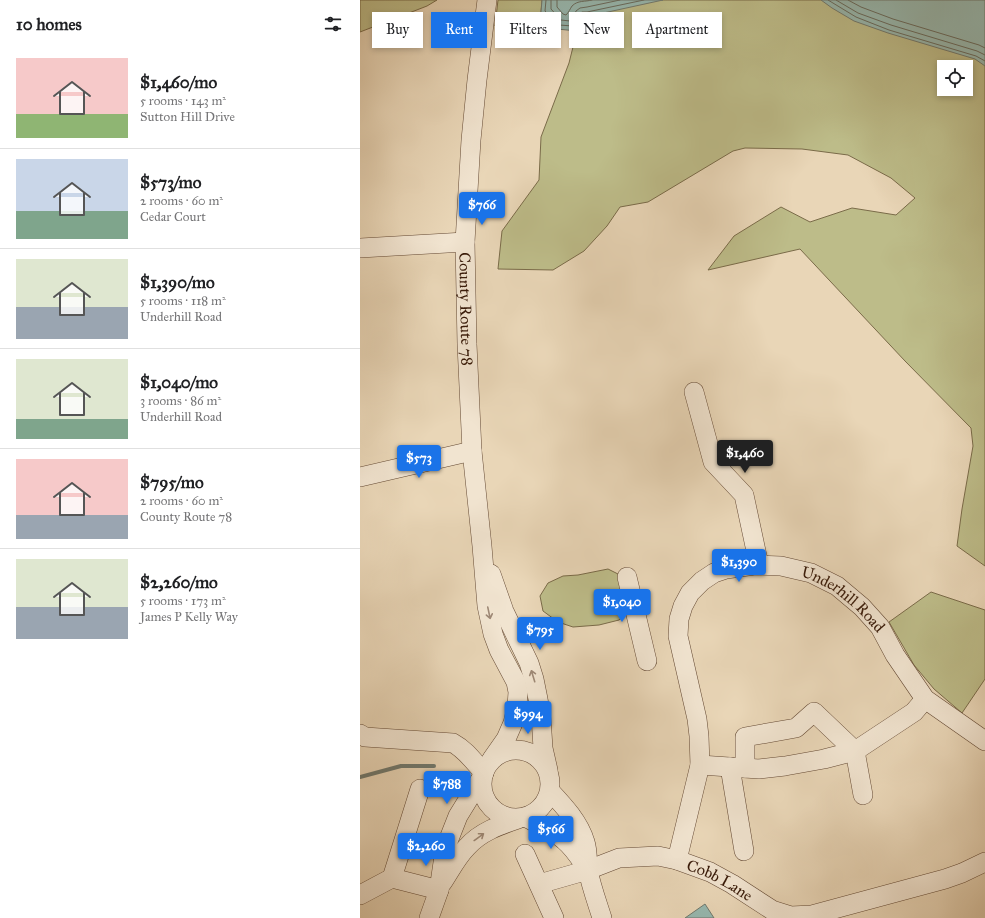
<!DOCTYPE html>
<meta charset="utf-8">
<style>
:root{--surface:#fff;--page:#f2f2f2;--text:#202124;--muted:#757577;--line:#e0e0e0;--accent:#1a73e8}
body{margin:0;font-family:"IM FELL Great Primer",serif;background:var(--page);color:var(--text);height:100vh;display:flex;flex-direction:column;font-size:15px;white-space:nowrap}
*{box-sizing:border-box;margin:0}
p{font-size:13px;color:var(--muted)}
.icon{flex:none;width:22px;height:22px;fill:none;stroke:currentColor;stroke-width:2;stroke-linecap:round;stroke-linejoin:round}
.map{position:relative;flex:1;overflow:hidden}
.panel{display:flex;flex-direction:column;background:var(--surface);width:360px}
.panel>*{flex:none}
.banner{position:absolute;left:12px;top:12px;width:380px;height:36px;display:flex;gap:8px}
.controls{position:absolute;left:577px;top:60px;display:grid;gap:8px}
.controls a{display:grid;place-items:center;width:36px;height:36px;border-radius:0px;background:var(--surface);box-shadow:0 2px 6px #0003;font-size:20px}
.price{position:absolute;translate:-50% -34px;padding:0 9px;border-radius:4px;background:var(--accent);color:#fff;font-size:13px;line-height:26px;filter:drop-shadow(0 1px 2px #0008)}
.price::after{content:'';position:absolute;left:50%;top:24px;width:12px;height:9px;margin-left:-6px;background:inherit;clip-path:polygon(0 0,100% 0,50% 100%)}
.price.current{background:#222;color:#fff}
ul{padding:0;list-style:none}
li{display:flex;align-items:center;gap:12px;height:100px;padding:0 16px}
li+li{border-top:1px solid var(--line)}
li span{display:grid;place-items:center;flex:none;width:112px;height:80px;border-radius:0px;color:#555}
li>.icon{margin-inline-start:auto}
span .icon{width:48px;height:48px;fill:#fffc;stroke-width:1}
li b{font-size:17px}
h2{display:flex;justify-content:space-between;align-items:center;height:48px;padding:0 16px;font-size:17px}
.tag{padding:0 14px;border-radius:0px;background:var(--surface);box-shadow:0 2px 6px #0003;font-size:14px;line-height:36px}
.tag.current{background:var(--accent);color:#fff}
main{display:flex;flex:1;min-height:0}
.map>svg:first-child{display:block}
</style>
<main>
<section class="panel">
<h2>10 homes<svg class="icon" aria-label="filters" viewBox="0 0 24 24"><path d="M4 7h16M4 17h16"/><circle cx="9" cy="7" r="2"/><circle cx="15" cy="17" r="2"/></svg></h2>
<ul>
<li><span style="background:linear-gradient(#f6c9c9 70%,#8fb573 0)"><svg class="icon" aria-label="home" viewBox="0 0 24 24"><path d="M3 11l9-7 9 7M6 9v11h12V9"/></svg></span><div><b>$1,460/mo</b><p>5 rooms · 143 m²</p><p>Sutton Hill Drive</p></div></li>
<li><span style="background:linear-gradient(#c9d6e8 65%,#7fa58c 0)"><svg class="icon" aria-label="home" viewBox="0 0 24 24"><path d="M3 11l9-7 9 7M6 9v11h12V9"/></svg></span><div><b>$573/mo</b><p>2 rooms · 60 m²</p><p>Cedar Court</p></div></li>
<li><span style="background:linear-gradient(#dfe7d0 60%,#9aa5b1 0)"><svg class="icon" aria-label="home" viewBox="0 0 24 24"><path d="M3 11l9-7 9 7M6 9v11h12V9"/></svg></span><div><b>$1,390/mo</b><p>5 rooms · 118 m²</p><p>Underhill Road</p></div></li>
<li><span style="background:linear-gradient(#dfe7d0 75%,#7fa58c 0)"><svg class="icon" aria-label="home" viewBox="0 0 24 24"><path d="M3 11l9-7 9 7M6 9v11h12V9"/></svg></span><div><b>$1,040/mo</b><p>3 rooms · 86 m²</p><p>Underhill Road</p></div></li>
<li><span style="background:linear-gradient(#f6c9c9 70%,#9aa5b1 0)"><svg class="icon" aria-label="home" viewBox="0 0 24 24"><path d="M3 11l9-7 9 7M6 9v11h12V9"/></svg></span><div><b>$795/mo</b><p>2 rooms · 60 m²</p><p>County Route 78</p></div></li>
<li><span style="background:linear-gradient(#dfe7d0 60%,#9aa5b1 0)"><svg class="icon" aria-label="home" viewBox="0 0 24 24"><path d="M3 11l9-7 9 7M6 9v11h12V9"/></svg></span><div><b>$2,260/mo</b><p>5 rooms · 173 m²</p><p>James P Kelly Way</p></div></li>
</ul>
</section>
<div class="map">
<svg width="625" height="918" viewBox="0 0 625 918">
<rect width="100%" height="100%" fill="#e9d6b7"/>
<filter id="stains"><feTurbulence type="fractalNoise" baseFrequency=".005" numOctaves="4"/><feColorMatrix values="0 0 0 0 .2 0 0 0 0 .09 0 0 0 0 .02 0 0 0 .5 -.17"/></filter>
<radialGradient id="worn" r=".72"><stop offset=".6" stop-color="#630" stop-opacity="0"/><stop offset="1" stop-color="#630" stop-opacity=".3"/></radialGradient>
<!-- green -->
<path fill="#bdbc89" stroke="#7a6b49" fill-rule="evenodd" d="M0 0H77L67 6 0 32Z
M138 0H182L181 12 197 29 186 33 154 34 135 26Z
M245 0H625V566L597 546 602 509 613 446 611 428 545 361 440 249 348 270 374 236 421 207 450 222 492 208 536 215 555 198 531 178 488 155 442 149 385 148 373 151 288 202 260 207 247 226 224 251 193 270 138 269 142 231 179 180 181 137 209 63 217 31 227 6ZM584 67H606V89H584Z
M248 569 270 580 271 610 259 620 239 625 213 627 198 622 183 611 180 596 188 583 203 576 218 575Z
M571 592 625 610V679L602 713 574 689 554 665 529 622Z"/>
<!-- water -->
<path fill="#97b9b1" stroke="#71796e" d="M182 0H303L225 17 224 15 217 31 197 29 181 12Z
M461 0H625V66L615 59 528 33 494 21 472 8Z
M345 904 354 918H325Z"/>
<g fill="none" stroke-linecap="round" stroke-linejoin="round">
<!-- shore -->
<path stroke="#686a5d" stroke-width="1" d="M186 0 185 11 199 25 213 26C218 23 217 15 222 12H227L284 0
M191 0V9L201 20 210 21 212 20 216 11 220 8 227 7 260 0
M197 0V7L203 14 206 15C209 12 210 9 212 6 218 0 225 2 232 0
M468 0 496 17 529 30 616 56 625 61
M476 0 498 13 531 25 617 51 625 55
M488 0 501 7 533 19 619 45 625 48"/>
<!-- stream -->
<path stroke="#71796e" stroke-width="4" d="M0 777 41 766H74"/>
<defs>
<g id="minor">
<path id="s1" d="M127 0 117 80 111 140 105 242 107 344 112 451 122 546 127 606 133 634 139 650 156 682 158 692 157 707 153 723 146 739 132 759"/>
<path d="M0 248 105 242"/>
<path d="M334 392 353 462 384 495 399 565"/>
<path d="M0 477 112 451"/>
<path d="M131 574 144 611 169 663 174 679 178 699 181 717 183 748 188 770"/>
<path d="M267 577 287 661"/>
<path d="M0 734 5 737 93 743C106 750 114 762 124 773"/>
<circle cx="156" cy="784" r="34"/>
<path d="M340 765 399 769 425 766 464 759 495 751 554 712 565 699"/>
<path d="M370 767 384 851"/>
<path d="M385 768V737L436 728 454 712 495 751 503 795"/>
<path d="M190 791C204 806 219 822 225 842 228 851 227 861 228 870 231 886 237 902 242 918"/>
<path d="M165 817C178 824 193 830 204 840 214 848 221 860 228 870"/>
<path d="M165 854 194 918"/>
<path id="s2" d="M317 860 340 765 339 736 337 719 318 636 319 619 323 606 330 593 342 581 354 573 366 569 395 565 421 566 451 573 477 586 502 607 520 627 535 655 565 699 625 741"/>
<path d="M32 878 60 789"/>
<path d="M82 883C90 871 97 857 107 847 120 832 140 825 158 819"/>
<path id="s3" d="M179 884 228 870 259 858 298 856 317 860 350 872 372 884 412 910 431 916 452 915 585 879 602 873 625 862"/>
<path d="M0 895 32 878 79 890"/>
<path d="M69 918 79 890 85 849 98 816 122 777"/>
</g>
</defs>
<!-- minor casing -->
<use href="#minor" stroke="#644934" stroke-width="20"/>
<!-- minor -->
<use href="#minor" stroke="#f1e4d0" stroke-width="19"/>
</g>
<!-- one-way arrows -->
<defs><path id="oneway-shaft" d="M-6 0H5M1.5-3L5.5 0L1.5 3" fill="none" stroke-width="1.6" stroke-linecap="round" stroke-linejoin="round"/></defs>
<g stroke="#9e8976">
<use href="#oneway-shaft" transform="translate(129 613) rotate(78)"/>
<use href="#oneway-shaft" transform="translate(173 676) rotate(-107)"/>
<use href="#oneway-shaft" transform="translate(119 837) rotate(-36)"/>
</g>
<g text-anchor="middle" stroke-width="3.5" stroke-linejoin="round" paint-order="stroke">
<!-- street labels -->
<g font-size="16" fill="#381a09" stroke="#f1e4d0">
<text dy="6" stroke="none"><textPath href="#s1" startOffset="310">County Route 78</textPath></text>
<text dy="6" stroke="none"><textPath href="#s2" startOffset="446">Underhill Road</textPath></text>
<text dy="6" stroke="none"><textPath href="#s3" startOffset="190">Cobb Lane</textPath></text>
</g>
</g>
<rect width="100%" height="100%" filter="url(#stains)"/>
<rect width="100%" height="100%" fill="url(#worn)"/>
</svg>
<div class="controls">
<a><svg class="icon" aria-label="locate" viewBox="0 0 24 24"><circle cx="12" cy="12" r="6"/><path d="M12 2v4M12 18v4M2 12h4M18 12h4"/></svg></a>
</div>
<b class="price" style="left:122px;top:226px">$766</b>
<b class="price current" style="left:385px;top:474px">$1,460</b>
<b class="price" style="left:59px;top:479px">$573</b>
<b class="price" style="left:379px;top:583px">$1,390</b>
<b class="price" style="left:262px;top:623px">$1,040</b>
<b class="price" style="left:180px;top:651px">$795</b>
<b class="price" style="left:168px;top:735px">$994</b>
<b class="price" style="left:87px;top:805px">$788</b>
<b class="price" style="left:191px;top:850px">$566</b>
<b class="price" style="left:66px;top:867px">$2,260</b>
<div class="banner">
<a class="tag">Buy</a>
<a class="tag current">Rent</a>
<a class="tag">Filters</a>
<a class="tag">New</a>
<a class="tag">Apartment</a>
</div>
</div>
</main>
